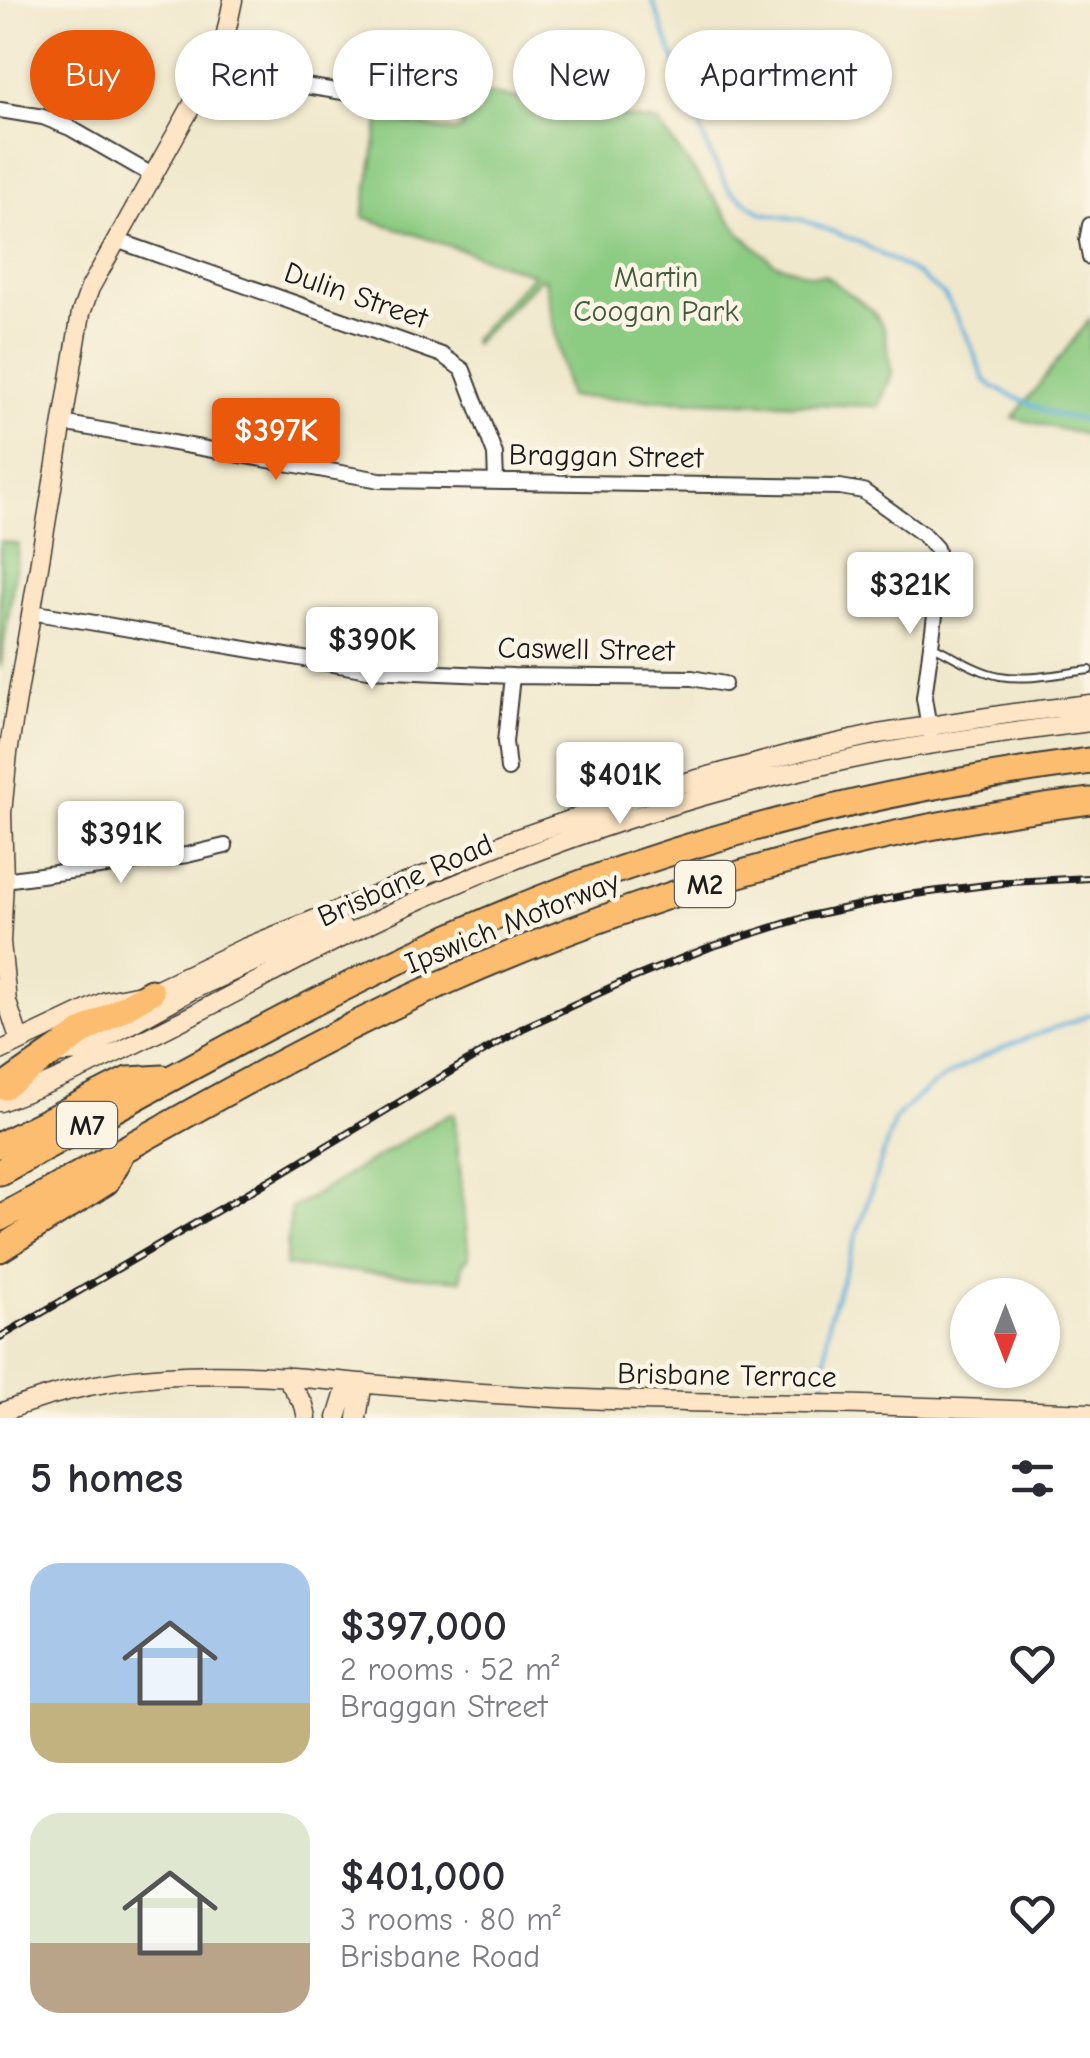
<!DOCTYPE html>
<meta charset="utf-8">
<style>
:root{--surface:#fff;--page:#f2f2f3;--text:#2b2b33;--muted:#7c7c81;--accent:#ea580c}
body{margin:0;font-family:"Comic Neue",sans-serif;background:var(--page);color:var(--text);height:100vh;display:flex;flex-direction:column;font-size:38px;white-space:nowrap}
*{box-sizing:border-box;margin:0}
p{font-size:32px;color:var(--muted)}
.icon{flex:none;width:55px;height:55px;fill:none;stroke:currentColor;stroke-width:2;stroke-linecap:round;stroke-linejoin:round}
.map{position:relative;height:1418px;overflow:hidden}
.details{display:flex;flex-direction:column;background:var(--surface);flex:1}
.details>*{flex:none}
.top-card{position:absolute;left:30px;top:30px;width:1030px;height:90px;display:flex;gap:20px}
.needle{width:65px;rotate:180deg}
.buttons{position:absolute;left:950px;top:1278px;display:grid;gap:20px}
.buttons a{display:grid;place-items:center;width:110px;height:110px;border-radius:50%;background:var(--surface);box-shadow:0 2px 8px #0004;font-size:50px}
.price{position:absolute;translate:-50% -85px;padding:0 22px;border-radius:10px;background:#fff;color:#222;font-size:32px;line-height:65px;filter:drop-shadow(0 2px 5px #0008)}
.price::after{content:'';position:absolute;left:50%;top:60px;width:30px;height:22px;margin-left:-15px;background:inherit;clip-path:polygon(0 0,100% 0,50% 100%)}
.price.selected{background:var(--accent);color:#fff}
ul{padding:0;list-style:none}
li{display:flex;align-items:center;gap:30px;height:250px;padding:0 30px}
li span{display:grid;place-items:center;flex:none;width:280px;height:200px;border-radius:30px;color:#555}
li>.icon{margin-inline-start:auto}
span .icon{width:120px;height:120px;fill:#fffc;stroke-width:1}
li b{font-size:42px}
h2{display:flex;justify-content:space-between;align-items:center;height:120px;padding:0 30px;font-size:42px}
.pill{padding:0 35px;border-radius:45px;background:var(--surface);box-shadow:0 2px 8px #0004;font-size:35px;line-height:90px}
.pill.selected{background:var(--accent);color:#fff}
.map>svg:first-child{display:block}
</style>
<div class="map">
<svg width="1090" height="1418" viewBox="0 0 1090 1418">
<rect width="100%" height="100%" fill="#fcf5e5"/>
<filter id="ink" filterUnits="userSpaceOnUse"><feTurbulence type="fractalNoise" baseFrequency=".01" numOctaves="2"/><feDisplacementMap in="SourceGraphic" scale="20" xChannelSelector="R" yChannelSelector="G"/><feConvolveMatrix kernelMatrix="1 2 1 2 8 2 1 2 1" color-interpolation-filters="sRGB"/></filter>
<filter id="wash" filterUnits="userSpaceOnUse"><feTurbulence type="fractalNoise" baseFrequency=".0048" numOctaves="4" result="noise"/><feDisplacementMap in="SourceGraphic" scale="40" xChannelSelector="R" yChannelSelector="G"/><feGaussianBlur stdDeviation="2.25" result="paint"/><feColorMatrix in="noise" values="0 0 0 0 0 0 0 0 0 0 0 0 0 0 0 0 0 1.4 0 .05"/><feComposite in="paint" operator="in"/></filter>
<g filter="url(#wash)">
<rect width="100%" height="100%" fill="#f0e8cc"/>
<!-- green -->
<path fill="#8ccb82" stroke="#54744f" stroke-width="2.5" d="M468 90 658 123 741 234 774 263 811 275H824L873 311 884 329 892 373 879 406 568 397 545 280 540 278 474 344 472 340 533 274 363 217 380 118 454 132 462 128Z
M1090 319V436L1013 418Z
M0 541 19 545 0 669Z
M454 1113 469 1257 463 1263 461 1280 285 1266 291 1209 447 1115Z"/>
<g fill="none" stroke-linecap="round" stroke-linejoin="round">
<!-- stream -->
<path stroke="#63afdc" stroke-width="4" d="M652 0 710 154 730 191 762 213 803 220 859 242 917 274 945 296 967 336 984 379 995 388 1049 413 1090 422
M822 1399 829 1319 894 1121C939 1065 1024 1039 1090 1015"/>
</g>
</g>
<g filter="url(#ink)">
<g fill="none" stroke-linecap="round" stroke-linejoin="round">
<defs>
<path id="lane" d="M933 646C954 656 977 672 1000 676 1029 681 1061 673 1090 670"/>
<path id="street" d="M214 66 243 76 435 107
M0 110 43 117 70 128 152 175
M1090 225 1087 241 1090 258
M116 240 442 355 463 370 495 454 496 482
M62 423 380 480 840 487 863 491 923 534 936 548 941 570 924 698 930 733
M31 612 368 670 512 676 692 678 724 684
M508 769 505 742 512 676
M4 880 187 855 225 846"/>
<path id="secondary" d="M20 1041 7 1002 1 942 4 880 2 813 8 753 81 313 90 288 214 66 226 33 233 0
M0 1051 106 1001 151 992 244 948 512 840 657 790 798 752 878 734 1014 713 1090 704
M53 1054 80 1052 192 990 271 954 342 926
M0 1102C154 1046 292 955 442 890 583 828 731 783 881 753 950 740 1020 731 1090 722
M285 1376 304 1405 307 1418
M0 1413C128 1361 247 1372 380 1385 440 1390 501 1395 561 1398 662 1403 763 1403 863 1405 939 1407 1014 1410 1090 1413
M337 1418 348 1382
M357 1418 363 1383"/>
<path id="highway" d="M4 1087 84 1031 151 992
M0 1145 128 1080 163 1078
M0 1172C148 1091 296 1007 450 937 652 845 870 790 1090 761
M0 1218C147 1139 290 1051 443 983 649 891 866 829 1090 801
M0 1249 106 1182 123 1150"/>
</defs>
<!-- lane casing -->
<use href="#lane" stroke="#3c3b36" stroke-width="10"/>
<!-- street casing -->
<use href="#street" stroke="#3c3b36" stroke-width="18"/>
<!-- secondary casing -->
<use href="#secondary" stroke="#3c3b36" stroke-width="21"/>
<!-- highway casing -->
<use href="#highway" stroke="#3c3b36" stroke-width="29"/>
<!-- lane -->
<use href="#lane" stroke="#fff" stroke-width="6"/>
<!-- street -->
<use href="#street" stroke="#fff" stroke-width="14"/>
<!-- secondary -->
<use href="#secondary" stroke="#fee5c5" stroke-width="18"/>
<!-- highway -->
<use href="#highway" stroke="#fcbd6f" stroke-width="25"/>
<defs>
<path id="rail" d="M0 1337 275 1177 523 1028 623 982 710 947 809 916 907 895 1010 882 1090 878"/>
</defs>
<!-- rail casing -->
<use href="#rail" stroke="#1c1c1c" stroke-width="8"/>
<!-- rail -->
<use href="#rail" stroke="#fcf5e5" stroke-width="4" stroke-dasharray="11" stroke-linecap="butt"/>
</g>
</g>
<g text-anchor="middle" stroke-width="9" stroke-linejoin="round" paint-order="stroke">
<!-- shield labels -->
<g fill="#fcf5e5" stroke="#5f5d58" stroke-width="2.5">
<rect x="675" y="861" width="60" height="46" rx="8"/>
<rect x="57" y="1102" width="60" height="46" rx="8"/>
</g>
<g font-size="28" font-weight="bold" fill="#1c1c1c">
<text x="705" y="894">M2</text>
<text x="87" y="1135">M7</text>
</g>
<!-- park labels -->
<g font-size="30" fill="#435940" stroke="#fcf5e5">
<text x="656" y="287">Martin<tspan x="656" dy="34">Coogan Park</tspan></text>
</g>
<!-- street labels -->
<g font-size="30" fill="#1c1c1c" stroke="#fcf5e5">
<text transform="translate(356 295) rotate(19)" y="10">Dulin Street</text>
<text transform="translate(606 456) rotate(1)" y="10">Braggan Street</text>
<text transform="translate(586 649) rotate(1)" y="10">Caswell Street</text>
<text transform="translate(405 880) rotate(-24)" y="10">Brisbane Road</text>
<text transform="translate(512 922) rotate(-22)" y="10">Ipswich Motorway</text>
<text transform="translate(727 1375) rotate(1)" y="10">Brisbane Terrace</text>
</g>
</g>
</svg>
<div class="buttons">
<a><svg class="needle" viewBox="-14 -14 28 28"><path d="M0-13l5 13h-10z" fill="#e53935"/><path d="M0 13l5-13h-10z" fill="#7c7c81"/></svg></a>
</div>
<b class="price selected" style="left:276px;top:483px">$397K</b>
<b class="price" style="left:910px;top:637px">$321K</b>
<b class="price" style="left:372px;top:692px">$390K</b>
<b class="price" style="left:620px;top:827px">$401K</b>
<b class="price" style="left:121px;top:886px">$391K</b>
<div class="top-card">
<a class="pill selected">Buy</a>
<a class="pill">Rent</a>
<a class="pill">Filters</a>
<a class="pill">New</a>
<a class="pill">Apartment</a>
</div>
</div>
<section class="details">
<h2>5 homes<svg class="icon" aria-label="filters" viewBox="0 0 24 24"><path d="M4 7h16M4 17h16"/><circle cx="9" cy="7" r="2"/><circle cx="15" cy="17" r="2"/></svg></h2>
<ul>
<li><span style="background:linear-gradient(#a9c7e8 70%,#c2b280 0)"><svg class="icon" aria-label="home" viewBox="0 0 24 24"><path d="M3 11l9-7 9 7M6 9v11h12V9"/></svg></span><div><b>$397,000</b><p>2 rooms · 52 m²</p><p>Braggan Street</p></div><svg class="icon" aria-label="heart" viewBox="0 0 24 24"><path d="M12 20l-8-8c-3-5 5-10 8-4 3-6 11-1 8 4z"/></svg></li>
<li><span style="background:linear-gradient(#dfe7d0 65%,#b9a48a 0)"><svg class="icon" aria-label="home" viewBox="0 0 24 24"><path d="M3 11l9-7 9 7M6 9v11h12V9"/></svg></span><div><b>$401,000</b><p>3 rooms · 80 m²</p><p>Brisbane Road</p></div><svg class="icon" aria-label="heart" viewBox="0 0 24 24"><path d="M12 20l-8-8c-3-5 5-10 8-4 3-6 11-1 8 4z"/></svg></li>
</ul>
</section>
